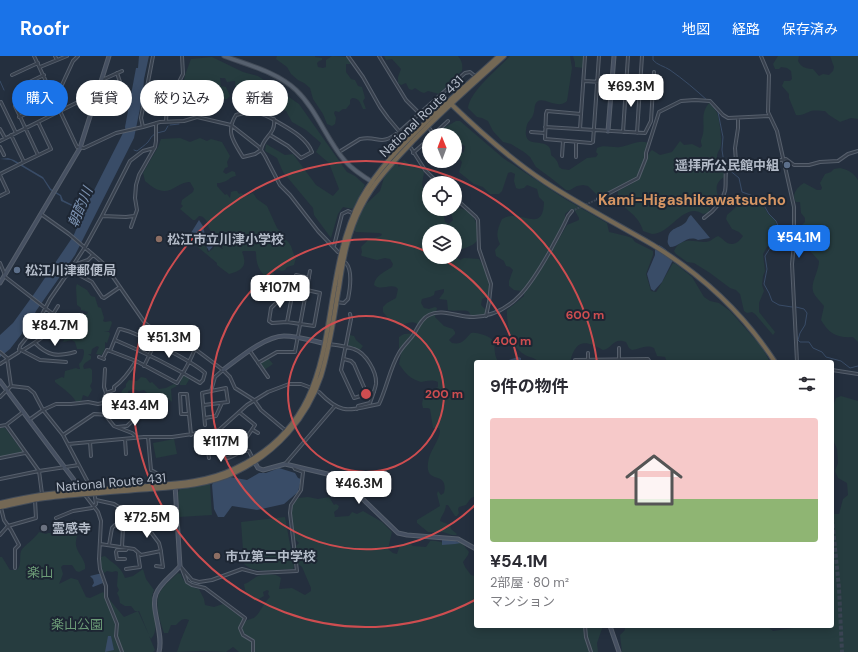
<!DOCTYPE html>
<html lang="ja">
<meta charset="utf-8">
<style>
:root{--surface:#fff;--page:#f7f7f7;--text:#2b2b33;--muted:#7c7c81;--accent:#1a73e8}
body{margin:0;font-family:"DM Sans","Noto Sans JP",sans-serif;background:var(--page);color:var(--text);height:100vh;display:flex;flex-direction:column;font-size:15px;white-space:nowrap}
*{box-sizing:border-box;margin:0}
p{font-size:13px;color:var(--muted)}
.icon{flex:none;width:22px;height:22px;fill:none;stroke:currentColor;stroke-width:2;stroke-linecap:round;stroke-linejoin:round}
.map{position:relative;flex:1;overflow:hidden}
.side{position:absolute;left:474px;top:304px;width:360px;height:268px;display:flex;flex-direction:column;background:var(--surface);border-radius:4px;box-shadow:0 2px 10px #0003}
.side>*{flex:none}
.hud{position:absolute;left:12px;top:24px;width:380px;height:36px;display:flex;gap:8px}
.needle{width:26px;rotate:359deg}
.controls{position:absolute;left:422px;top:72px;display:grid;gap:8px}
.controls a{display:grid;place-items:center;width:40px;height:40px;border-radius:50%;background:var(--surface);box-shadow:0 2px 10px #0003;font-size:20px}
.price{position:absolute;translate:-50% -34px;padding:0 9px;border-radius:8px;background:#fff;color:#222;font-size:13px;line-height:26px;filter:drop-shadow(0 1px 2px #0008)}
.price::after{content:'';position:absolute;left:50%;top:24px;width:12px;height:9px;margin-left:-6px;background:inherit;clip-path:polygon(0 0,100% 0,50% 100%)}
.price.selected{background:var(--accent);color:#fff}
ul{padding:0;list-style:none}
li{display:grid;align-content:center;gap:8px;height:212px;padding:0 16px}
li span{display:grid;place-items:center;height:124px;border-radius:4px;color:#555}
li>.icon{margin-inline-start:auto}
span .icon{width:72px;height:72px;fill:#fffc;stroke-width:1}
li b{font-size:17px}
h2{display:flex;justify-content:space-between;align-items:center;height:48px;padding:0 16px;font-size:17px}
.tag{padding:0 14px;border-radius:18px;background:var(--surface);box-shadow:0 2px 10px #0003;font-size:14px;line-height:36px}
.tag.selected{background:var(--accent);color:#fff}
header{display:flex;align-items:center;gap:24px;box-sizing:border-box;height:56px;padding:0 20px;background:var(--accent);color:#fff}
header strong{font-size:19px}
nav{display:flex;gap:22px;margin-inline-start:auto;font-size:14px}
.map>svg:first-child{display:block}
</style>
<header>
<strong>Roofr</strong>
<nav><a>地図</a><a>経路</a><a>保存済み</a></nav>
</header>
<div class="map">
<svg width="858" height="596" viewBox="0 0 858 596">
<rect width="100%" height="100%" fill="#242f3e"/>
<!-- green -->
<path fill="#263c3f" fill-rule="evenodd" d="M277 0H315V1L322 2V4L319 5 317 7 318 11 323 12 326 11V4L332 0 348 1 351 8H346V16L351 23 355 24 358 30 362 31 365 42 363 45 366 53H363C360 47 360 42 352 42L350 44V48L346 53H343L339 56 335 55 334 57 336 62 335 68 332 70 327 68 323 58 313 43 310 32 304 27 298 24 291 18 287 11 276 3Z
M384 0H458C462 5 463 9 462 15 453 22 447 30 439 38L428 35 424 37 421 36 415 32 412 34 409 33 406 27 401 29 398 27V21L401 13 392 3 386 4Z
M510 0H570L572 12 567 45C557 55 542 38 536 47 534 50 535 55 533 59 532 63 528 65 527 69 519 99 552 76 551 99 555 102 558 105 559 111L562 113 569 114 587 102 596 101 598 98 596 96 597 92C604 88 613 92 620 91 629 90 639 83 648 87 646 99 644 113 636 123L602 139H597L588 130 583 129 577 130 570 134H566L551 122 536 111 530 101 524 96 511 88 503 86 493 75 488 65 482 62 477 61 468 52C470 35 498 13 510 0Z
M573 0H584L583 12 575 11V7Z
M778 0H799L798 5C801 11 806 13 813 13L819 20 823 18 829 19 833 15 834 11 830 0H858V63L851 62 840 66 829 59 825 55C821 55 815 54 811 55 805 57 803 60 796 59L789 42V38L782 30 784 25H790L792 23 791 15 787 12 781 11 779 13H775L773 8Z
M212 1 243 16 258 20 299 48 347 116 355 120 365 129 353 153 343 151 338 158 331 182 314 159 313 152 283 116 277 102 265 95 266 88 285 99 293 98 316 129 333 140 339 133 329 107 316 96 321 87 306 74 292 66 286 55 275 51 273 43 258 32 245 34 244 42 236 45 235 25 227 26 225 22H220L221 30 226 31 230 40 227 43H223L220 51 209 43 182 33 185 19 191 3Z
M709 47C711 49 716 54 717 57 719 61 722 83 721 88 721 93 717 96 717 100 717 108 725 112 724 121 717 126 715 130 718 140L709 145V149L710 153 708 157 703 158C684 145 671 178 652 178 649 177 646 176 643 175 642 171 640 167 637 163 630 153 616 149 618 135 633 127 639 126 645 109 647 103 647 98 652 94L660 99 672 96 680 85 684 89 692 88 700 92 702 90C700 84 701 85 703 78 705 66 700 58 709 47Z
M456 65H460L503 102 565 143 607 167 609 176C617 178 624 179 632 182L635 186 653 195V199L646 218 651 235 656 236 658 233 673 207 676 208 692 221 704 241 710 245 719 247 730 255 762 291 769 304 768 306H667L665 301 657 300 654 292C646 288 640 293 632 294L629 292 626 286C613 281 613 292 603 294 585 284 576 283 570 306H539C534 301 531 302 525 299 512 293 506 267 507 254L524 240V238C541 217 553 192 567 169L579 164V162L575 155 571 153 565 158V164L533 221 521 235 514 234 509 230V225L513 214 510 211 506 210 504 205 496 200 495 194 500 188C495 179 498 172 502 163 504 162 508 160 511 160 528 159 543 174 544 146L539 141 537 133 527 129 524 132 519 133 516 132 514 125 515 118 511 116 508 117 502 135 499 138H490L483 131 474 128 459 116 462 106 457 100 458 98 464 96 465 90 455 85V79H437L442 73Z
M180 82 190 86 200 82 207 85 211 83 222 86 230 100 227 106 228 111 225 112 223 116 226 118 232 115 235 116 236 120C229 121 229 125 223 126 221 127 219 127 217 127V130L225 139 227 138 230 142 231 136 234 135H237L239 138 241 137 246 140 253 137 257 143 267 150 277 172 280 175 282 182C293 186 291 195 296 202L294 209 287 211 285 214 282 215 278 214 273 216 278 226 277 228H274C261 218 256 212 256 196L255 195H243L242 196C248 210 242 215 229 218L217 209V207L187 182V181C203 181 198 187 207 191V194L208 196 213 193 215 188H217L222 193H223C220 186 214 181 210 174 208 170 208 167 205 163 202 160 203 161 199 160L195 164H193L180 153 183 150 181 148 182 144 193 136 194 133 190 126C179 125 171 139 159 134 154 133 149 128 145 125L143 117 158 91 161 83Z
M398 103 399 105 398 110 399 111 404 104 409 108C416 106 420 111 424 116L422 129 425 136H429V153H441L443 154 445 166 449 168 453 164 451 157 455 152C469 151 478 164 478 177 478 180 478 183 476 186 472 190 465 192 459 194L456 201 460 204 464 202 479 203C482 208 487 215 488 221 489 223 489 237 489 240L482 243 481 249 486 254 485 258 482 261 473 262C471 260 470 258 469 256 466 253 454 256 448 254L447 244 439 243 444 236V233L435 235 434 239 430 241 422 243 421 247 424 252 429 253 435 251 437 252 435 261 444 270 453 273 455 276V278L449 284 452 287C462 289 464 284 471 277 476 276 479 278 484 279 495 283 494 286 495 297 495 300 497 303 498 306H476V440L471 442 466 449 459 451 458 453 459 457 457 460H455L448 449H446C445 457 441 460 440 465L450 469 451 473 457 478 456 479H452L443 476H428L417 467V464L440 450 437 438 438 435 441 439 444 437C449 413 425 430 428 407 429 395 439 386 440 375L439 372H433L430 353 428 352H423L422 348 423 343C429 339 431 333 438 331V326C431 323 428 325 421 326 409 322 406 318 399 308L401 297 399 293V281L404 278 416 277 419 270C413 262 406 269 398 269L388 262 383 256V251L387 247 396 242 398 233 396 231C388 228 381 235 374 229 375 219 385 216 392 211L393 208 390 203 385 202 377 204 362 200 361 199 362 196 361 191 368 184 381 180 382 178 379 177 356 176 354 174 353 171 366 148 380 135 386 115ZM429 175H455V201H429Z
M840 112C848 114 853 116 858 124V286L853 281C837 282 829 278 821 264L824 250C813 237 809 236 816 218 817 214 819 210 819 205L796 179 797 174 805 166V162L801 157 800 146H796C791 139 797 131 804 127L817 134H821L822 132 820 127 825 118 831 116 834 113Z
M751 141 762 147 768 158 775 164 778 173 777 180V186L771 188 767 191 763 198 765 215 763 220 762 229 764 235 759 247V256L775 276 773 279 755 258 752 256 747 257 744 255 740 238 736 234 730 232 710 217 694 207 687 206 676 198 674 195C682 177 699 189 710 185 713 183 715 181 718 180 724 183 728 191 736 187 739 185 741 183 743 180L739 176 732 173 726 163 727 159 736 151 743 149 747 142Z
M287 221 294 223 291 236 278 234 283 229Z
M77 228 87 234 91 240 95 241 98 251 101 252 104 262 103 265 105 266 111 265 112 267 109 275H104L109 276 110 278 107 287 105 286V292L102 299 96 298 99 291 97 290 92 293 91 298H88L91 300V303L85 307 83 310 84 313 90 312 92 314V326L90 330 92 334 88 341 83 339 81 346H76C72 338 62 332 55 326V324L62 321 64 322 65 315 76 312 78 313H80L79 308C83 305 84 299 84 295L83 293H77L75 286 72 284 63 286 66 279 70 273 67 272 66 269 71 268 74 264 77 265V263L83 265V263L78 261 80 258H87L88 256 81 254V252L77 249 76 231Z
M350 279 354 280 356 284 363 290 360 294 348 289Z
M268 302 273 308 264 314 260 307Z
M183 319 190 322 186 329H180V327Z
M141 321 146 322 150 327 152 326 159 333 166 332 174 328 177 330 171 333 172 346 170 344 166 343 156 347 153 346 151 337H147L144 334 139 335 133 333 128 335V339L130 343 139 340 140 344 137 347 125 353 123 352C121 344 118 336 126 331V328L129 324 137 325Z
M841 340 858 345V596H622L620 579 625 574V570H767L773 575 793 572 796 570H832V458H839L843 443 848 439 847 427 838 422 835 415 838 407 837 393 832 381V350L834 348 836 342Z
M0 371 5 372 23 396 0 401Z
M174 383 177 398 156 402 153 387Z
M210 428 212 459 179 461 178 437 180 433Z
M308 441 318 443 329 441 334 449 336 448 339 450 338 453 334 456 335 461 349 460 352 456 357 458 363 455 382 466 392 476 388 493 393 497 397 498 400 489 408 486 413 490 426 491 430 485C436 484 439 486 444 487 449 488 456 486 462 487L469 496 468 499 463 506 465 511 471 519 475 520 476 570H603L597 587 598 596H239L233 591 226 596 201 595 177 596 181 584 189 564C183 561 180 565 176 569H171L168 577H164C160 565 154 548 160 536 164 529 172 523 178 517L181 518C183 527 190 531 199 533L204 543 205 549 214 551 223 548 246 565C248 563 253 563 255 561 260 557 264 546 270 541L268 538 269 535 267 534 263 536 264 540 255 545C248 540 245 537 244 528 249 527 253 522 258 520 265 518 276 517 281 522L279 533 292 532 305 539 311 535V532L302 511 298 508C299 501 296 497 296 490L299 487 294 482 291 456 292 450 298 442Z
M285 461 294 510 293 513C278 513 255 519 244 508L241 466Z
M72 471H80L81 473C79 477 76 481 76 485 74 496 87 503 85 513L79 516 76 515 72 509H63L61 511 63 518 59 528 71 522 78 524 86 541 90 542 103 536 124 561 138 555 149 579 139 555H135L131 550H125L120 547 119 541 117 537 119 534 117 530 118 516 116 515 112 516 107 515 104 517C101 512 100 507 101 501L105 500C113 508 121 510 125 522L133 520 143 513 146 523 154 534C147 550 163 569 151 583L149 580 155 594 153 596H0V501H2L10 514H17C22 508 19 502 21 495 24 489 35 483 39 476L46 478 48 477H57L62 480 66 479 67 475Z"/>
<!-- water -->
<path fill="#394c67" d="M139 0H149L144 23 143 38 134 82 75 199 36 255 31 266 10 293 0 301V279L13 267 34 238 72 182C78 172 80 163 76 152L61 145 60 140 50 134 43 123 11 104 0 103 8 102 14 104 43 121 51 133 61 139 63 144 75 150 80 162 123 77H126L125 71 136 12H138Z
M691 159 710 182 698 184C687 178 680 191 670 191 668 188 667 187 668 183 669 171 679 173 686 166 688 163 688 161 691 159Z
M199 164 203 170 205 179 214 189 209 195C205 187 199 180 189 180Z
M659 189C665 192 671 197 673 204L662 226 654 235 651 233 647 218 655 199V192Z
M518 301 521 302V306H503Z
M279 412 295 417 298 422 301 423 298 436 284 448 257 454 232 450 224 461H218L214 453 212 429 213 427 230 421 247 424 259 417H266Z
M442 483 453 484 461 487 455 488 442 489Z
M98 518H100L103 527 93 531 92 530 94 527 93 523 90 520Z
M108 580H111L114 594 105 596Z"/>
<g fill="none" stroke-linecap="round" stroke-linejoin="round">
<!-- stream -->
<path stroke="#394c67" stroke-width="1" d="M653 0V4C657 9 664 10 670 14 683 23 696 34 708 45
M0 25 4 34
M710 47 718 56 723 81 722 94 724 107 728 113 739 122 742 136 756 141 762 146 769 158 776 165 780 174 778 182V189H772L765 200 767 213 764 228 769 237 772 245 779 249 792 251
M170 69 179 68
M157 77 165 75 168 70
M134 94 137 95C141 92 145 89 148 86 151 82 151 80 155 78
M796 251 804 253 807 257 805 269 800 277 798 284 800 286H809L813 292 822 296 826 301 841 305 850 312 858 310"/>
<!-- street-tunnel -->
<path stroke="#3a4453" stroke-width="2" stroke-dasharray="2 1" stroke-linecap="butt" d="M572 155 598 143"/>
<!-- highway-tunnel -->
<path stroke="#3a4453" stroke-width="4" stroke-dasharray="4 2" stroke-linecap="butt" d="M832 462 839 532 842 596"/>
<defs>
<path id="street" d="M34 0 77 91 84 92 116 77 143 71 160 66 184 65 197 61 231 69 259 91 265 100 280 129 290 139 318 175 338 196
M55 0 57 4
M348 0 363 21 380 51 388 62 404 81
M379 0 406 44 425 63
M761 0 769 19 768 56 777 75 794 151V187L792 208 797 306
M40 11 67 0
M117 17 121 29
M12 19 38 7
M102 24 122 15
M584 25 653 29
M19 31 44 19
M55 44 73 5 78 0
M1 46 16 77
M581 58 547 55 546 58 545 83 591 87 593 86 599 0
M19 61 46 48
M166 65 167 51 169 46 183 18 182 0
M143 71 141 62 153 0
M545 71 645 77 651 65 654 16
M0 73 5 82
M430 73 433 78
M580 73 585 0
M531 76 545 77
M623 76 628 0
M637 77 642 0
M11 79 24 106 51 93 38 66
M270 79 288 90 301 102 312 96C306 81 289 73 276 65 261 56 253 54 236 59 225 76 234 86 243 101L255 98 261 94C263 80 276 79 274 63
M433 79 448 65
M0 85 94 38H97
M0 91 4 99
M411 92 425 114 438 127
M339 96 360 83C380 79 379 92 400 75L465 17 470 16 475 20
M413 97 429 83
M38 99 15 50 41 37 51 59
M562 100 563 85
M576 101V87
M736 106 735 92 738 72V62
M0 118 24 106
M0 119 8 136 0 140
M455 142 476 161 478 164 479 193 491 228 489 246 486 260
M598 143 638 122 646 102V97L659 56 681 45 695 44 710 45 723 59 728 62 769 60
M41 158 69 178 104 208 145 267 154 274 195 293 223 314 230 321 235 332 254 344 261 354 285 374
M134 160 126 161 102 160 130 105 143 95 154 92
M704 162C714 155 722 147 725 135 727 126 723 112 730 108L746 105 770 106 786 103 794 109H809L820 106 838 105 848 98 858 95
M131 171 137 154 135 142 136 129 139 119 155 91 156 85V67
M334 190 342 158 348 155 354 158
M0 207 5 219
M74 209 88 204 93 199
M70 214 92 226 102 241 104 242 120 231
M4 220 53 258 57 263C55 275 33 288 23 294
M292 238 279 236 277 246 271 252 269 265 272 267 287 266 314 270 320 237 307 234
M336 246 344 247 348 243C350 233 353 215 346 207
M53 258 58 250
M350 258 351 263 341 314 354 342 374 336
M287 266 296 219 309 222
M115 284C144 296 172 310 200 327L203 324 205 317C195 307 131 273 119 273 116 280 113 288 110 295L136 305 177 327C184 316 190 305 195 293
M35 287C48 300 57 301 75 296
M329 288C337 289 346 290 354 293 366 297 377 316 376 328 375 334 372 341 370 347L358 350 357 353
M619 292V303
M19 293 40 304 66 306
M250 295 268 321
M0 296 7 302 11 330
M588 297V303
M99 301 104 303
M103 302 107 294 110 295
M344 303 351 305 354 308 367 338
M575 306V304L648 303 650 306
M258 307 277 296H295L310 215
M0 308 19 296 20 290 36 270 50 243 70 214 85 191 102 160
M144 310 160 277
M105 313 104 331 106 337
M832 314 858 318
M11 330 28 332 34 337 43 354 63 379 91 432
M319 336C342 360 349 354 379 348 387 331 390 312 399 297 403 290 410 284 414 278 418 271 422 262 429 259 442 252 460 262 474 261 513 260 533 225 550 195 556 183 563 172 568 160L572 155
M0 341 11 330
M204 349 228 346 226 332 211 335
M23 356 6 369 39 415 42 438
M239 356 255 369 245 384
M189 358H181L180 338H187L191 379
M106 360 114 370 132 377 137 381
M205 362 216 360 222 347
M29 364 43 354 56 348H71L88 346 98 348 103 347
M205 369 202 337 211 335 215 321 223 314
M0 370 6 369
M117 371 127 370 146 352
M219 374 225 402C233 403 239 393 249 395L252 401
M253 374 258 377
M205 377 209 402
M63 379 94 358 110 359V351L103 347 106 337 114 334V331C124 324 130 315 136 305
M148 381 151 414 158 418 159 429
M125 383 126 398
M90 386 91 400
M68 388 144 381H172L219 374 247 349 268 336 289 328H301L309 331
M0 402 25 397
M285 408 335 350
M0 423 39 415 79 409
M85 439 98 456 101 465 99 503 100 513 106 530V541L117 568 116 580 122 596
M96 444 114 448 125 455 135 465 150 475 159 487 161 495 141 499 134 493 100 488
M1 452 4 464 11 474 19 489 15 493V512
M56 462 73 455 92 452 96 448 95 441
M0 479 8 470 36 462 35 444
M109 489 112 472 115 469 123 471 122 491
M125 503H117L116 496 117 494H126L127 492
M156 510 163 511 161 496
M180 510 192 524 199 526 212 524 242 513 257 517 297 515 290 457 291 449 301 434 303 416 295 413 294 411
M126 513 140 511 138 498
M182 513 187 526 192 529 205 532 245 562 240 572 243 579 253 585V596
M585 570 586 581 591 596"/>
<path id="secondary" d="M608 75 614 0
M0 227 80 92 109 0
M223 314C238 303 265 280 284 280 298 280 313 285 327 288
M0 325 83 436
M254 405 258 412 263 414 285 408 336 420 343 424 398 477 407 479 458 483 476 493
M610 570 619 596
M159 596C164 577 150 553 156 538 160 527 173 519 180 510L175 429"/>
<path id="primary" d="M224 0C248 9 277 16 296 34 317 54 326 83 345 105 353 114 364 121 374 127"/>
<path id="highway" d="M450 47C480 76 510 103 545 126 580 149 617 168 653 189 702 219 744 258 775 306
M0 447C13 444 27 441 41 439 72 435 103 433 134 431 168 428 203 428 234 413 354 357 311 238 361 143 377 114 400 91 424 68 448 45 474 23 499 0
M0 451C15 448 30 444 45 442 75 438 105 437 135 434 169 431 205 431 236 416 276 397 307 362 321 320 330 291 334 260 339 231 343 203 348 176 361 151 375 124 395 104 415 83 443 54 474 27 504 0"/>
</defs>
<!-- street casing -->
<use href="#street" stroke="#565f6c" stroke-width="4"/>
<!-- secondary casing -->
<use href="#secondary" stroke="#565f6c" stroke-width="5"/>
<!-- primary casing -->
<use href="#primary" stroke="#414a57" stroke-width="5.5"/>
<!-- highway casing -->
<use href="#highway" stroke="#434c59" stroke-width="6"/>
<!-- street -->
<use href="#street" stroke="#38414e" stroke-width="2"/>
<!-- secondary -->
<use href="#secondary" stroke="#465061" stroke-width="3"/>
<!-- primary -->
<use href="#primary" stroke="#56606e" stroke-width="3.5"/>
<!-- highway -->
<use href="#highway" stroke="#746855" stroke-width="4"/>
</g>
<!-- distance rings -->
<g fill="none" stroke="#ce4d50" stroke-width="2">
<circle cx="366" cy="338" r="78"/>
<path d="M476 448A155 155 0 1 1 428 196M439 201A155 155 0 0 1 518 306"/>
<path d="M475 544A233 233 0 1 1 597 306"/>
</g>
<!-- markers -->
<g fill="#5c6f8a" stroke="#1d2633" stroke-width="1.5">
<circle cx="787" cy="109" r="4"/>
<circle cx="17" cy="214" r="4"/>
</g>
<g fill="#8d6e63" stroke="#1d2633" stroke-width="1.5">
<circle cx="159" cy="183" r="4"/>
<circle cx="217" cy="500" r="4"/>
</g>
<circle fill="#6b7280" stroke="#1d2633" stroke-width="1.5" cx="44" cy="472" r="4"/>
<g text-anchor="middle" stroke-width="4" stroke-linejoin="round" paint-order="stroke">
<!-- street labels -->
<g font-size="13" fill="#b4bcc9" stroke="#1d2633">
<text transform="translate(421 60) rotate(-44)" y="5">National Route 431</text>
<text transform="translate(111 426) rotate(-5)" y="5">National Route 431</text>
</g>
<!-- poi labels -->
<g font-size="13" font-weight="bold" fill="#b4bcc9" stroke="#1d2633" text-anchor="start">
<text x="779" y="114" text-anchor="end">遥拝所公民館中組</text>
<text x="167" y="188">松江市立川津小学校</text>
<text x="25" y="219">松江川津郵便局</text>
<text x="52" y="477">霊感寺</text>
<text x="225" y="505">市立第二中学校</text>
</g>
<!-- park labels -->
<g font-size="13" fill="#6b9a76" stroke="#1d2633">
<text x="40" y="521">楽山</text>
<text x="77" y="573">楽山公園</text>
</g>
<!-- water labels -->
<g font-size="14" font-style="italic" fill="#7c92b1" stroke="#1d2633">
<text transform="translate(80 151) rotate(-67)" y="5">朝酌川</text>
</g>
<!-- quarter labels -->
<g font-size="15" font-weight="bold" fill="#d59563" stroke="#1d2633">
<text x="692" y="149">Kami-Higashikawatsucho</text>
</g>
</g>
<circle cx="366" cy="338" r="6" fill="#ce4d50" stroke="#1d2633" stroke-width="2"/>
<g font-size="12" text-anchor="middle" font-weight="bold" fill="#ce4d50" stroke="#1d2633" stroke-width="4" stroke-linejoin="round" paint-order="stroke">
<text x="585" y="263">600 m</text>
<text x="512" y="289">400 m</text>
<text x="444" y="342">200 m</text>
</g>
</svg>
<div class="controls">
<a><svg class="needle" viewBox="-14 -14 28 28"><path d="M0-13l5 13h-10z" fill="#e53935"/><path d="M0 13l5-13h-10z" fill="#7c7c81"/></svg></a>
<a><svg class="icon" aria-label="locate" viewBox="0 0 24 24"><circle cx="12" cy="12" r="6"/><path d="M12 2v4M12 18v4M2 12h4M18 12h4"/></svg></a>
<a><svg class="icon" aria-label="layers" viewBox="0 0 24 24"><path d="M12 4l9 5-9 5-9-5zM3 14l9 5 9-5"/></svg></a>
</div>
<b class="price" style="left:631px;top:52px">¥69.3M</b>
<b class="price selected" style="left:799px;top:203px">¥54.1M</b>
<b class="price" style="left:280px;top:253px">¥107M</b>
<b class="price" style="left:55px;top:291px">¥84.7M</b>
<b class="price" style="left:169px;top:303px">¥51.3M</b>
<b class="price" style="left:135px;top:371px">¥43.4M</b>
<b class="price" style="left:221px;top:407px">¥117M</b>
<b class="price" style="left:359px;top:449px">¥46.3M</b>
<b class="price" style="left:147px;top:483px">¥72.5M</b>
<div class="hud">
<a class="tag selected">購入</a>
<a class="tag">賃貸</a>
<a class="tag">絞り込み</a>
<a class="tag">新着</a>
</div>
<section class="side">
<h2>9件の物件<svg class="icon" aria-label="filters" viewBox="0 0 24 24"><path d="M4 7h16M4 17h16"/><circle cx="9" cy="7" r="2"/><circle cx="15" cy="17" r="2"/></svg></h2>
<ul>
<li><span style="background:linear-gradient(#f6c9c9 65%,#8fb573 0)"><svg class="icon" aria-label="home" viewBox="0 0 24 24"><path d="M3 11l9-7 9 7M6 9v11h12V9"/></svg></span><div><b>¥54.1M</b><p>2部屋 · 80 m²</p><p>マンション</p></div></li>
</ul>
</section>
</div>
